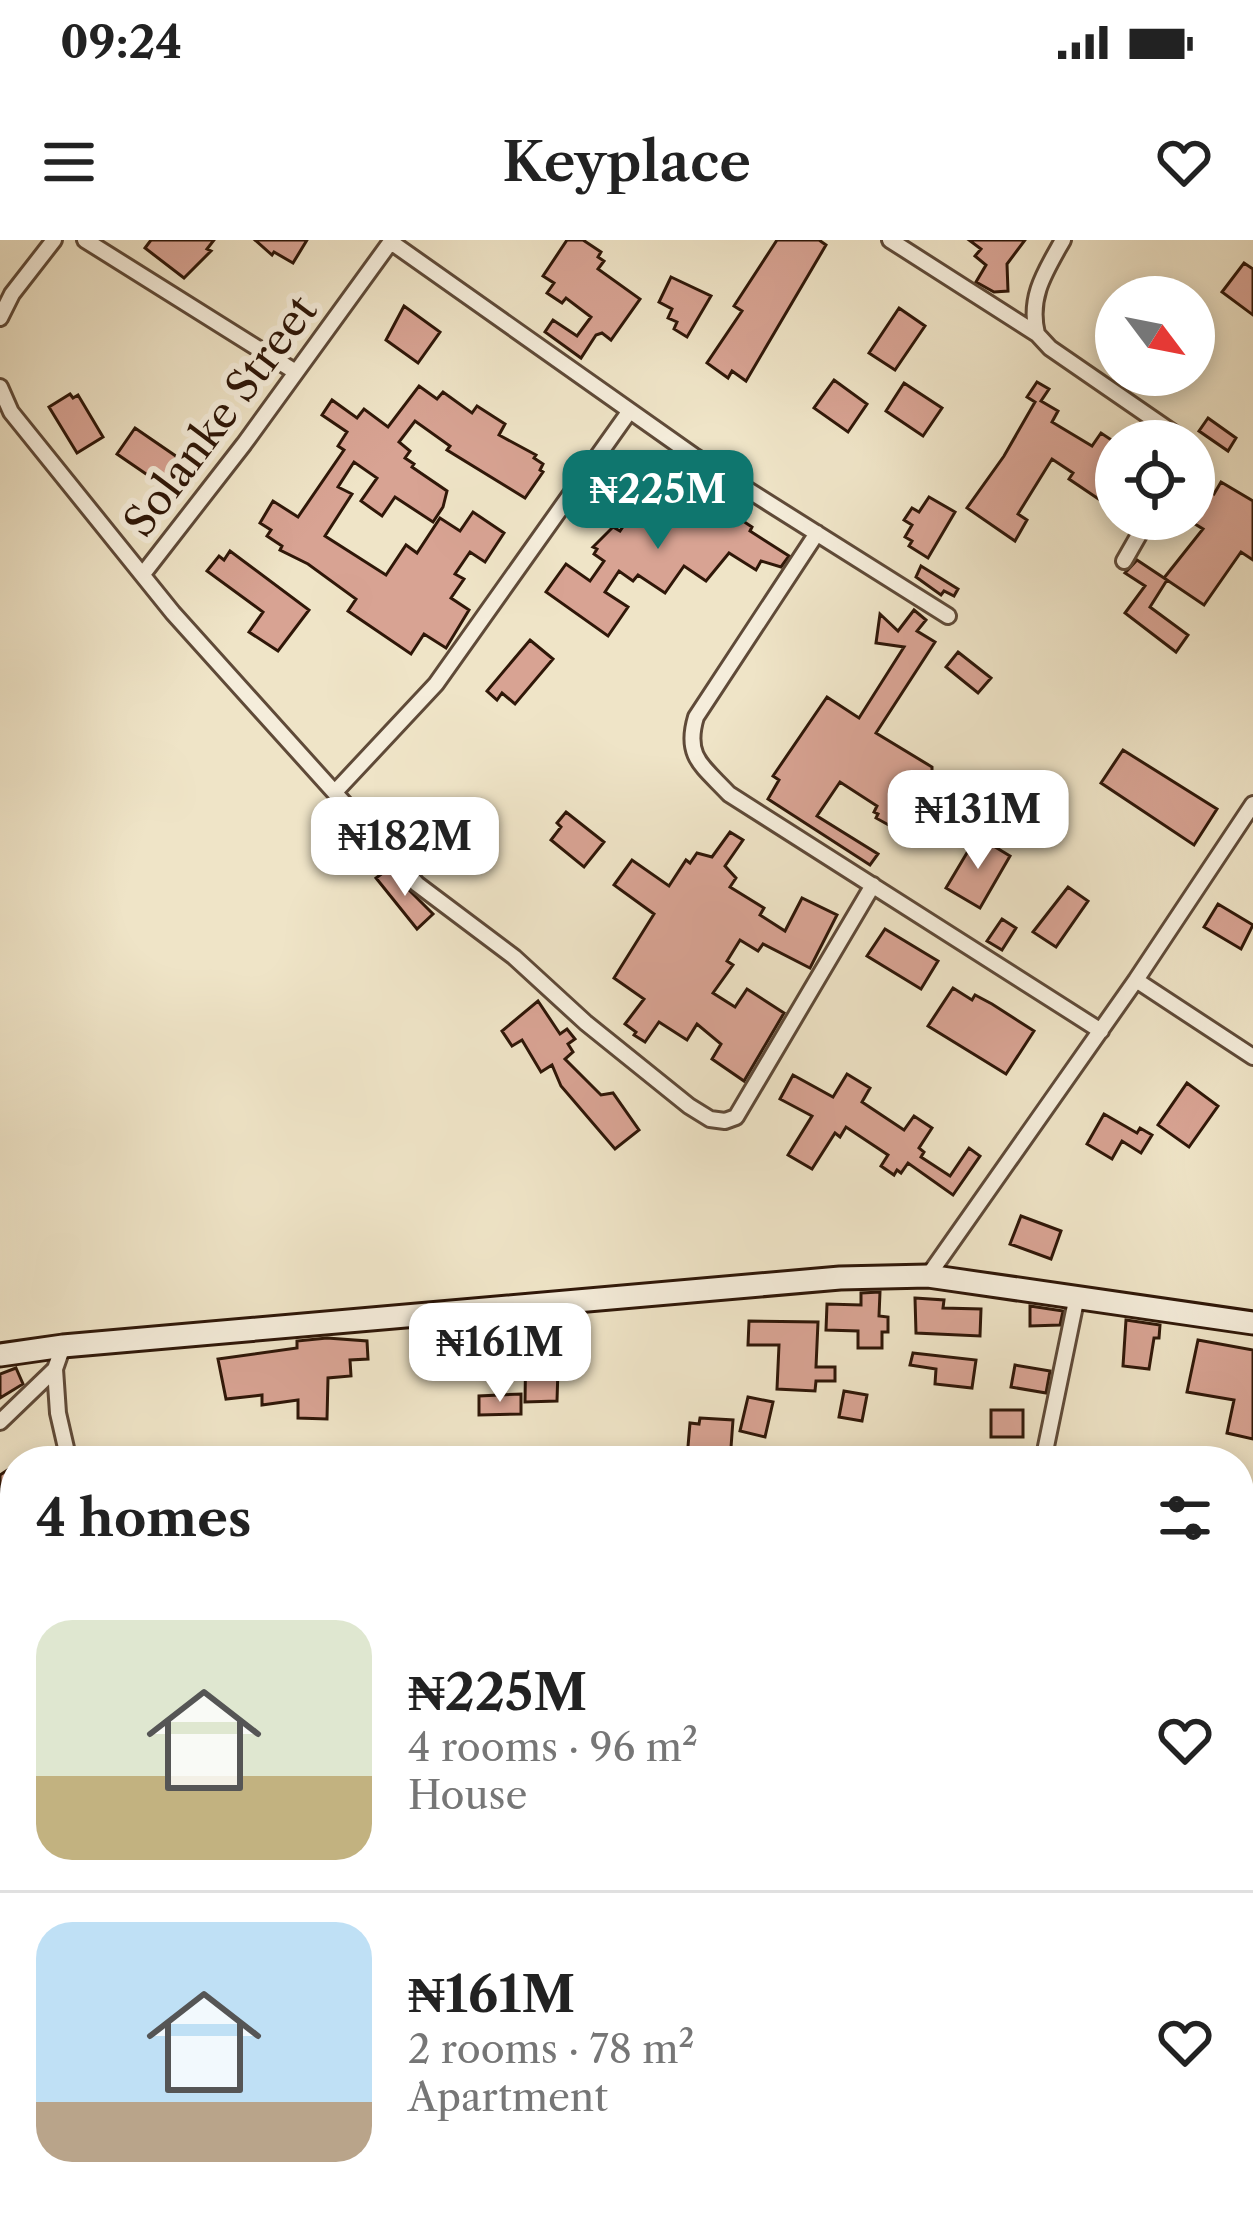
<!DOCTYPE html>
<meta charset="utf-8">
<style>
:root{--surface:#fff;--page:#f2f2f2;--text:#222;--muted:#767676;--line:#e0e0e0;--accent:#0f766e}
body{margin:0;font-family:"Libre Caslon Text",serif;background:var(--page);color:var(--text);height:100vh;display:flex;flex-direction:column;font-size:45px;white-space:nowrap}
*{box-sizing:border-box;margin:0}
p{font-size:39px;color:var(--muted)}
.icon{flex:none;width:66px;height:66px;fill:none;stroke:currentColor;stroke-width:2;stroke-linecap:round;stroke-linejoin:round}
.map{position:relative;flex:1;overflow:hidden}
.sheet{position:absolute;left:0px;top:1206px;width:1254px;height:771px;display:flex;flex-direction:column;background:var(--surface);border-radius:48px 48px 0 0;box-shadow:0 6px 18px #0003}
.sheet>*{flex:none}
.needle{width:78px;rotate:122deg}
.buttons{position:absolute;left:1095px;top:36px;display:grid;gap:24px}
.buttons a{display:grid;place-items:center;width:120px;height:120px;border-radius:50%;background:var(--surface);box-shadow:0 6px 18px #0003;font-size:60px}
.price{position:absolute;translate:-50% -102px;padding:0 27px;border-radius:24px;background:#fff;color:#222;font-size:39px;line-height:78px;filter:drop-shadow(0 3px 6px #0008)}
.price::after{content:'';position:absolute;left:50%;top:72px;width:36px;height:27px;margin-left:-18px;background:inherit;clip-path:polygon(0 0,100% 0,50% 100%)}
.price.active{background:var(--accent);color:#fff}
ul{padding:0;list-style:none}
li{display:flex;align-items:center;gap:36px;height:300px;padding:0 36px}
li+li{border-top:3px solid var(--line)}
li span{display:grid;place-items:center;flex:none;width:336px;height:240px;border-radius:36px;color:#555}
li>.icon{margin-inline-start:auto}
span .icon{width:144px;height:144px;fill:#fffc;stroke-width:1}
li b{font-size:51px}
h2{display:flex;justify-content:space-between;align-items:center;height:144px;padding:0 36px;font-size:51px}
.status{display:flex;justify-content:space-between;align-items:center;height:84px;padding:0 60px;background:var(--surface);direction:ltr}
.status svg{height:33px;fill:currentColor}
header{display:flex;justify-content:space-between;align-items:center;height:156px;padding:0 36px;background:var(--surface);font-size:54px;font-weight:600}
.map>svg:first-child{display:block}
</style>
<div class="status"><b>09:24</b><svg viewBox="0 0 49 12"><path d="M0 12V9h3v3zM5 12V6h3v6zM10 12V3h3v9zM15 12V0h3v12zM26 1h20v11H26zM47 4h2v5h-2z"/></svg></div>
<header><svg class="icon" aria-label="menu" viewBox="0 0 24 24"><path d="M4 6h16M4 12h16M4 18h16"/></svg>Keyplace<svg class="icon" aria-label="heart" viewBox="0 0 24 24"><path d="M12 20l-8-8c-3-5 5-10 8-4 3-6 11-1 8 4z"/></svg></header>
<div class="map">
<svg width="1253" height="1975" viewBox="0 0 1253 1975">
<rect width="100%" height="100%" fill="#efe4c7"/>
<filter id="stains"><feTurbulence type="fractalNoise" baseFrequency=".00167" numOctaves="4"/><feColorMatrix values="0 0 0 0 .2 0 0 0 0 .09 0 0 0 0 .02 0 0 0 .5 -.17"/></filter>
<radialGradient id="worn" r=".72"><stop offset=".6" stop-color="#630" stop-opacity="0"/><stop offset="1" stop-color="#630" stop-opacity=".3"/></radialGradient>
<!-- building -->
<path fill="#d8a393" stroke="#2f1708" stroke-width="3" d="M151 0H214L207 9 211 11 184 38 145 8Z
M255 0H307L293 23 274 12 272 15Z
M567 0H583L601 12 598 17 604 21 598 29 640 59 611 100 602 93 596 95 581 118 545 92 553 80 577 96 591 77 566 58 562 63 547 53 554 43 543 36Z
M777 0H819L826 5 746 141 732 131 728 138 707 123 742 71 734 66Z
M969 0H1025L1007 24 1008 51 994 52 976 42 986 25 975 16 981 9Z
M1244 23 1253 29V75L1222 52Z
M671 37 711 56 687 97 674 89 677 82 668 78 672 69 659 62Z
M404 66 440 92 418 123 386 100Z
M899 68 925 86 895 130 869 113Z
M834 140 867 164 848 192 814 168Z
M1037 142 1049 149 1041 161 1058 171 1052 182 1092 206 1101 193 1116 203V257L1107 251 1100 260 1069 239 1073 233 1052 219 1018 274 1027 280 1015 301 967 268 1004 216 1035 162 1027 157Z
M904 143 942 168 923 196 886 171Z
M419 146 437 159 443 152 472 173 477 166 505 184 499 195 536 215 534 218 543 224 540 230 543 232 525 258 447 210 450 206 415 181 399 202 410 211 405 218 414 224 412 227 447 251 443 267 433 282 395 257 382 276 361 261 377 238 354 222 338 247 352 254 325 296 386 335 406 305 417 313 440 278 460 291 473 272 504 293 485 322 470 312 455 334 464 339 451 358 469 370 446 408 424 394 411 414 348 371 356 359 308 324 280 310 282 306 267 296 271 290 260 283 273 261 298 277 344 210 338 206 347 192 322 175 332 160 357 178 364 169 388 187Z
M70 154 73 158 78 155 103 197 77 213 49 167Z
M1208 178 1236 198 1228 211 1199 191Z
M135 188 183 221 165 247 117 214Z
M624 241 632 248 637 241 643 245 646 241 687 274 694 263 702 269 705 266 728 281 730 278 737 283 740 279 752 287 750 291 789 316 781 327 761 321 756 330 729 313 706 341 684 326 665 353 638 335 633 341 619 331 605 352 628 367 608 396 546 352 566 324 590 341 604 321 594 314 597 309 593 307 613 287 620 291 633 272 613 255Z
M1221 242 1253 261V320L1241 312 1204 365 1164 338 1203 289 1195 284 1204 270 1195 264 1204 248 1214 254Z
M929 257 955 272 928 318 909 306 912 301 905 297 912 285 904 280 912 268 919 272Z
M230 311 309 370 278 411 249 392 263 372 207 331 219 316 224 320Z
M1137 320 1167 340 1150 367 1188 395 1176 412 1125 373 1145 346 1125 333Z
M921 326 958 349 954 356 944 351 941 355 916 337Z
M914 370 926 380 917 391 935 402 876 493 932 527V532L898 587 894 588 876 578 878 574 874 572 877 566 840 542 817 576 878 614 870 625 768 559 779 540 773 536 827 457 859 478 904 407 876 403 880 374 898 391Z
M530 400 553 419 515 464 502 453 497 460 487 451Z
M958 412 991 438 978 453 946 427Z
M1123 510 1217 569 1194 605 1101 543Z
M566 572 604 602 584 627 551 600 561 587 557 583Z
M730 592 743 600 725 626 736 638 730 647 764 668 760 675 785 691 802 658 837 675 810 728 763 704 758 711 740 700 727 721 733 725 713 753 735 767 747 749 784 773 744 841 712 819 721 804 697 784 687 800 659 782 645 802 634 795 636 792 625 784 644 759 614 738 654 674 614 645 632 620 669 646 686 620 690 623 697 613 712 617Z
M977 596 1010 616 980 668 946 648Z
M388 629 433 674 417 689 376 638Z
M1068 647 1088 661 1056 707 1033 692Z
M1218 664 1253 685 1241 709 1204 687Z
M1002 679 1016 688 1002 710 987 701Z
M885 689 938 721 921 749 867 716Z
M953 748 972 760 975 755 992 764 1034 791 1006 834 928 786Z
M538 761 560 794 567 789 575 799 568 804 573 812 565 819 601 855 613 853 639 890 615 909 561 846 552 825 541 832 522 800 512 806 502 791Z
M847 834 870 848 862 862 904 890 914 876 932 888 919 908 924 912 921 917 950 936 969 908 980 916 953 955 908 923 901 933 897 930 894 935 881 926 888 915 846 887 840 897 835 893 812 929 788 915 812 876 780 859 793 835 833 857Z
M1187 843 1218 866 1189 907 1158 885Z
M1104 874 1137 893 1140 888 1152 895 1141 913 1122 901 1112 919 1087 904Z
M1021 976 1061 991 1051 1019 1010 1004Z
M880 1052 879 1076 888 1077V1092H882V1108H858V1091L826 1090 827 1064 861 1065V1053Z
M915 1058 944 1060 943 1068 981 1069 980 1096 916 1093Z
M1030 1066 1063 1071 1060 1085 1030 1086Z
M1126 1080 1160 1085 1159 1098H1154L1149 1129 1123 1126Z
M749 1081 818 1082 816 1127H835V1141H816L815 1151 777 1149 779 1105H748Z
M526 1094 559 1096 557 1161 525 1162Z
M327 1098 367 1101 368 1119 350 1120 351 1136 328 1138 327 1179 298 1178V1160L262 1165V1155L226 1159 218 1119 297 1108V1101Z
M448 1100H473L474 1134H448Z
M1198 1100 1253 1110V1199L1227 1193 1234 1160 1187 1152Z
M913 1113 976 1120 972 1148 935 1144 936 1129 910 1125Z
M1015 1125 1050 1131 1046 1153 1011 1147Z
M16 1128 23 1144 0 1158V1134Z
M844 1151 867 1155 862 1181 839 1177Z
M521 1154V1174L479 1175V1156Z
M748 1157 773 1162 765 1197 740 1191Z
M991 1170H1023V1197H991Z
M700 1178 733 1180 730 1221 687 1218 690 1183 699 1184Z
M15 1225V1295L0 1304V1235Z
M5 1356 15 1363V1396L0 1385V1364Z
M0 1631 15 1642V1703L0 1688Z
M506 1962H541L542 1975H507Z
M611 1962 613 1975H570L569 1968Z
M1136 1962H1184L1208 1968 1207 1975 1136 1970Z"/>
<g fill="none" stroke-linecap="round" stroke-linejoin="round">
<defs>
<path id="street" d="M85 0 294 131
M890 0 1037 94 1050 108 1185 201
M391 2 694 216 948 376
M0 78 12 54 54 0
M1037 94C1028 57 1045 32 1063 0
M0 147 11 172 173 373 417 644 514 717 586 783 689 866 710 879 725 881 736 877 873 645
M817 293 696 477C684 517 703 526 729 554L1101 791
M1124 321 1148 279
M143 334 244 204 392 0
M335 552 436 444 629 172
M1136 740 1253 817
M928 1036 1136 740 1253 564
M55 1129 58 1173 69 1221
M0 1182 55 1129 63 1106
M1043 1221 1077 1056
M1239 1353 1253 1278
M635 1962 661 1974 689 1965 777 1975
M407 1972 441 1962
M840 1975 841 1962"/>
<path id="secondary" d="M0 1115 63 1106 840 1038 928 1036 1253 1083"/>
</defs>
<!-- street casing -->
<use href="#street" stroke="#5f4a38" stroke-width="20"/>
<!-- secondary casing -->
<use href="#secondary" stroke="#2f1708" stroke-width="27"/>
<!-- street -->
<use href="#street" stroke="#f5eddb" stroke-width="14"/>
<!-- secondary -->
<use href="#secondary" stroke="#f5eddb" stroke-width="21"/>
</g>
<g text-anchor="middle" stroke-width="12" stroke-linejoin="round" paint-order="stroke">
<!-- street labels -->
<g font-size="42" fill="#2f1708" stroke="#f5eddb">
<text transform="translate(220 176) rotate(-53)" y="15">Solanke Street</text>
</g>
</g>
<rect width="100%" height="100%" filter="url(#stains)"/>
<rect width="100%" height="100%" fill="url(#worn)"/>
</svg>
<div class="buttons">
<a><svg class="needle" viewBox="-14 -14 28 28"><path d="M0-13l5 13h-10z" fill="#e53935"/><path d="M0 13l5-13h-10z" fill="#767676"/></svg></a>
<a><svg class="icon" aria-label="locate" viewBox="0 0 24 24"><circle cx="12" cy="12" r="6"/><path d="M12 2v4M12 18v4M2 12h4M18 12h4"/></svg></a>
</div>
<b class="price active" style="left:658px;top:312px">₦225M</b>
<b class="price" style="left:978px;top:632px">₦131M</b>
<b class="price" style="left:405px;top:659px">₦182M</b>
<b class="price" style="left:500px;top:1165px">₦161M</b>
<section class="sheet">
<h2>4 homes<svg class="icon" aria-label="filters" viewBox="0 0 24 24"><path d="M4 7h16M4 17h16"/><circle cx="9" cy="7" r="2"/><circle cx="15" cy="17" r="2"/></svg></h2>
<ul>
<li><span style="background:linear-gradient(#dfe7d0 65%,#c2b280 0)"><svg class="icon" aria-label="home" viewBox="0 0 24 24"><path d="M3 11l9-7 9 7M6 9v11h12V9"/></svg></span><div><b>₦225M</b><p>4 rooms · 96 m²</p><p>House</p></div><svg class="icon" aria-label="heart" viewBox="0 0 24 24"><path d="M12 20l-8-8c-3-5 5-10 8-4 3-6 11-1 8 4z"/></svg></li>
<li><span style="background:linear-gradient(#bfe0f5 75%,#b9a48a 0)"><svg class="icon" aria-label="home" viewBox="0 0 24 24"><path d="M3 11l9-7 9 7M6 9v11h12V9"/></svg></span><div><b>₦161M</b><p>2 rooms · 78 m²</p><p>Apartment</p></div><svg class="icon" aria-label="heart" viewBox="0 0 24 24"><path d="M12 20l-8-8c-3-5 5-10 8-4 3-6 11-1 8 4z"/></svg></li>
</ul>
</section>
</div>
